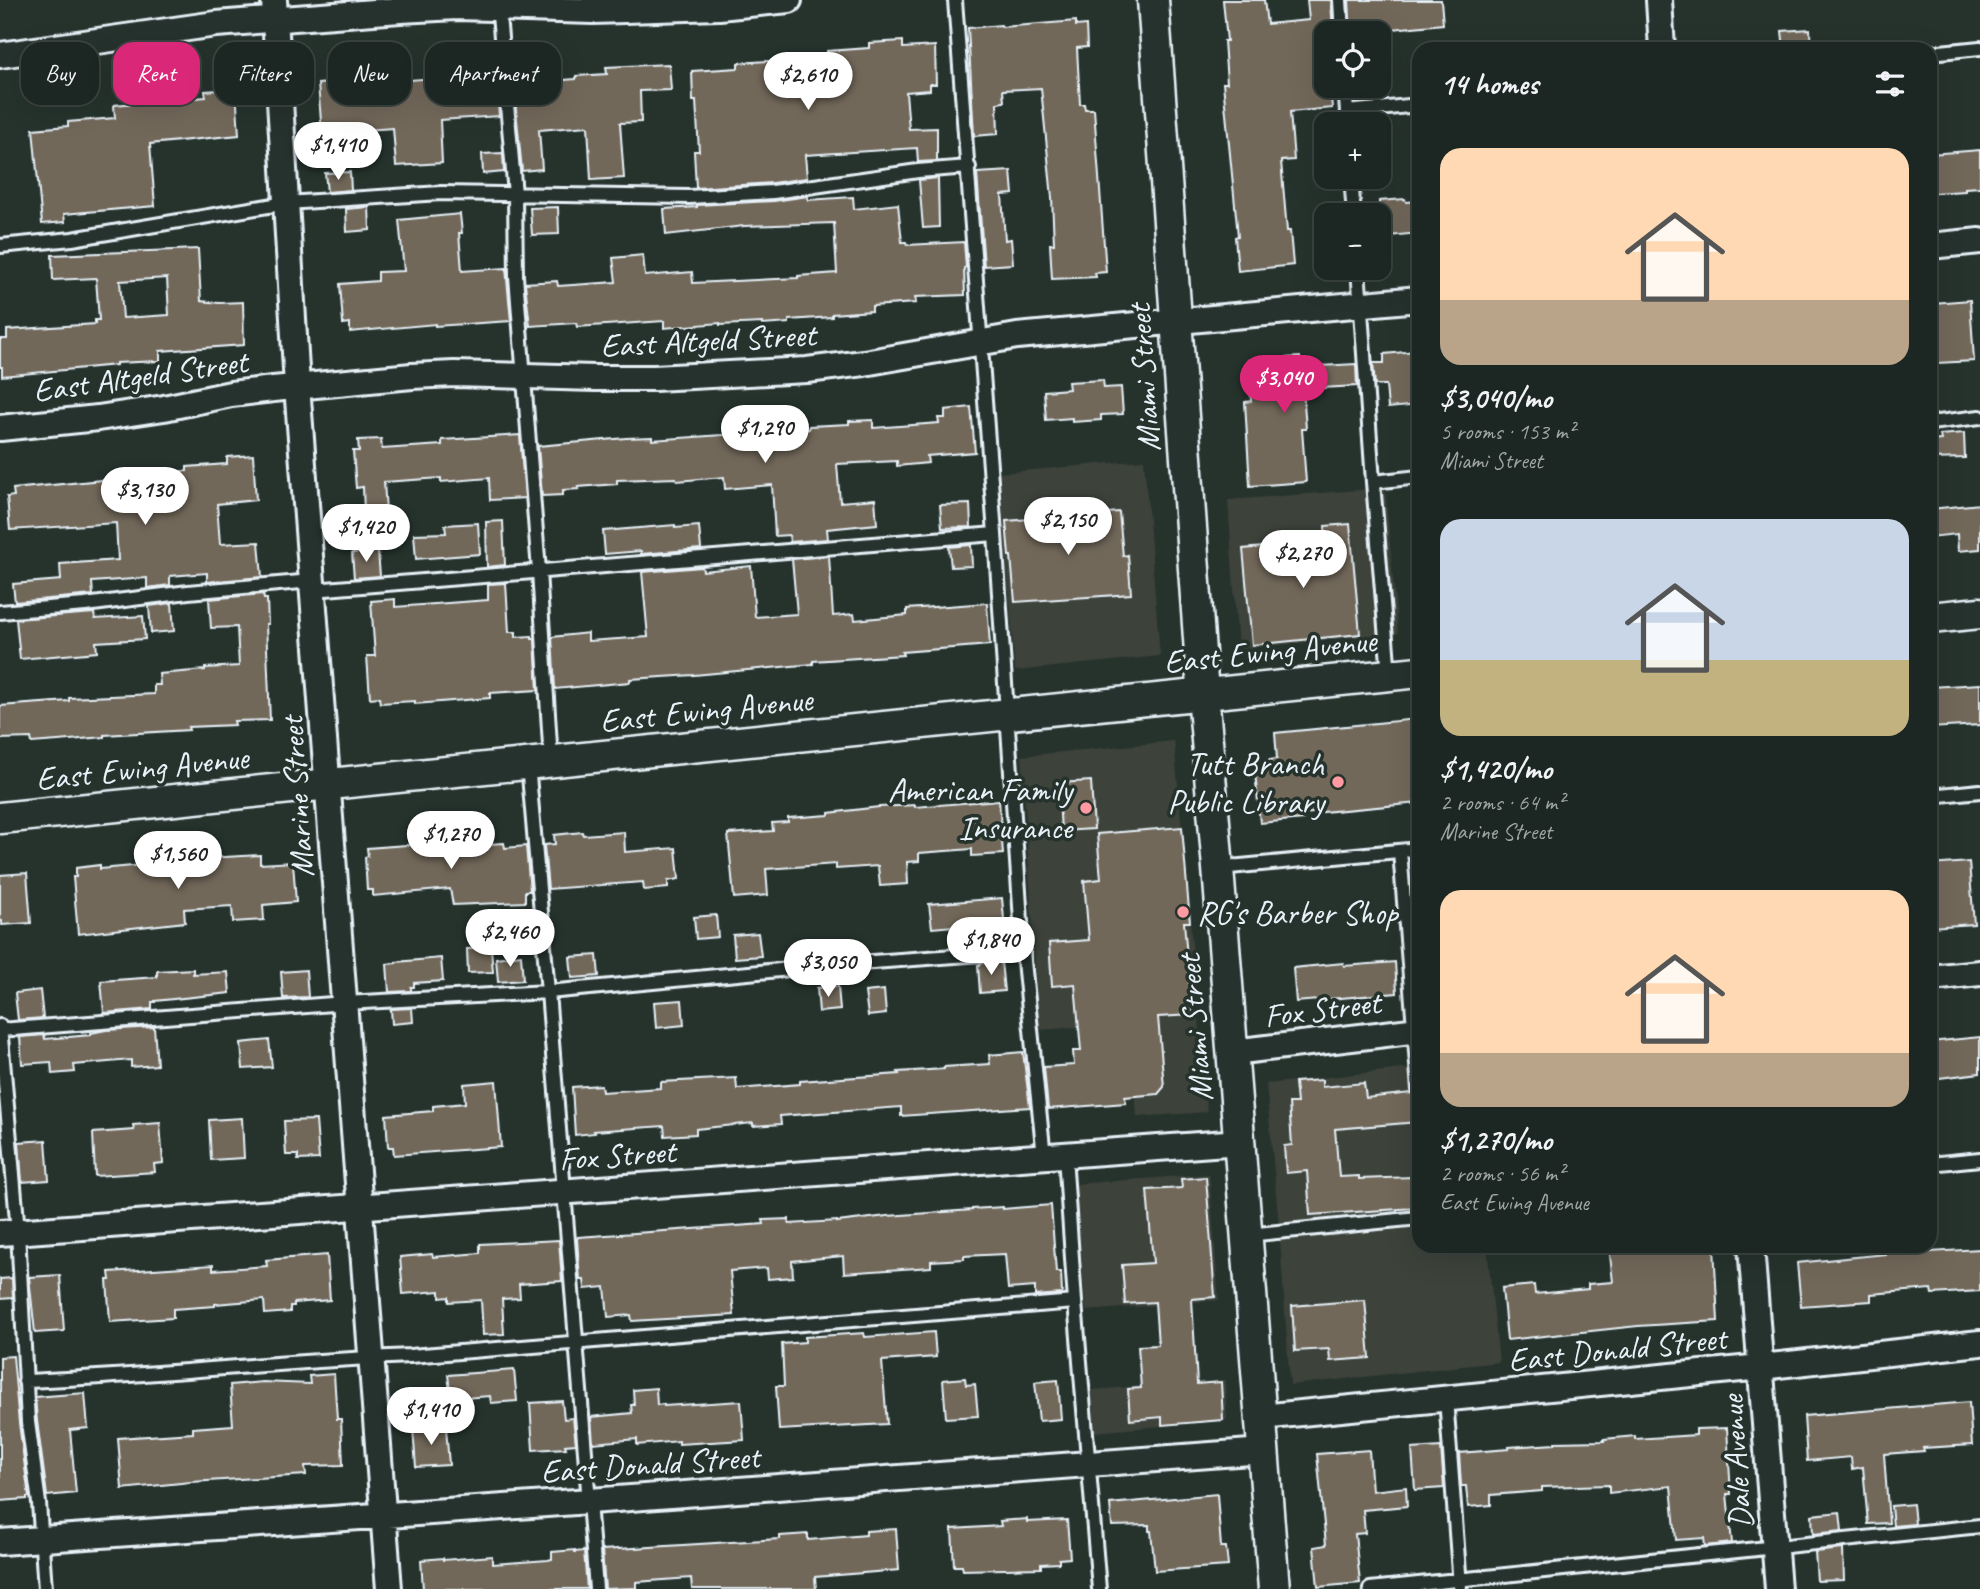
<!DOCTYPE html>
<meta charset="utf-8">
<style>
:root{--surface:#1c2622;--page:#252e2a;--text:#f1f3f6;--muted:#a0a5a5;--line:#3a4340;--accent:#db2777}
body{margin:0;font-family:Caveat,sans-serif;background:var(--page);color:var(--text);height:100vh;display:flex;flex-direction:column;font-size:26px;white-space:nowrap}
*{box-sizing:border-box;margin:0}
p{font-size:23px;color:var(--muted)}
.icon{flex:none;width:38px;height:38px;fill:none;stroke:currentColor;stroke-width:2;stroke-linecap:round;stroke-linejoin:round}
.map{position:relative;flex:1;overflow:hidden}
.sheet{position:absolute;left:1412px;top:42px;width:525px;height:1211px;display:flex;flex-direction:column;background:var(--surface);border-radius:21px;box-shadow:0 7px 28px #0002,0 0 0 2px var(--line)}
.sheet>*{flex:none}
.hud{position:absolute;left:21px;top:42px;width:665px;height:63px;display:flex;gap:14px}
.tools{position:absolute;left:1314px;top:21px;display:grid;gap:14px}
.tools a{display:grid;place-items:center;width:77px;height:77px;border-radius:14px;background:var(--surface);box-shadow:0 7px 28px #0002,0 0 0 2px var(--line);font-size:35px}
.price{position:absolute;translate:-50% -60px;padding:0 16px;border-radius:24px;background:#fff;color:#222;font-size:23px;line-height:46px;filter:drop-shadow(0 2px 4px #0008)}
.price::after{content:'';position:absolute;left:50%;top:42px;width:21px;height:16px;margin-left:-10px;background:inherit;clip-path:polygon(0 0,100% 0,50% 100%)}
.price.selected{background:var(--accent);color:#fff}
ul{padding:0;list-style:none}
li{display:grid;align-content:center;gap:14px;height:371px;padding:0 28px}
li span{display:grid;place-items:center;height:217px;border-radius:21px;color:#555}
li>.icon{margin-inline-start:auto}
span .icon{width:126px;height:126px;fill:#fffc;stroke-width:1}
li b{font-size:30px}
h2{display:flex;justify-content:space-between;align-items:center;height:84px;padding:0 28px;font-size:30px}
.tag{padding:0 24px;border-radius:21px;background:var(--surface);box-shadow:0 7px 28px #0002,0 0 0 2px var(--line);font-size:24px;line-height:63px}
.tag.selected{background:var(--accent);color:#fff}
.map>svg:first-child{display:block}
</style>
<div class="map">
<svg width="1980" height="1589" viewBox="0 0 1980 1589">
<rect width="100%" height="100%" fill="#26332d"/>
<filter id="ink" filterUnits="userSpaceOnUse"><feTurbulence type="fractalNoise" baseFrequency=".0143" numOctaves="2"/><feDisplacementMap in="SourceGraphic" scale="14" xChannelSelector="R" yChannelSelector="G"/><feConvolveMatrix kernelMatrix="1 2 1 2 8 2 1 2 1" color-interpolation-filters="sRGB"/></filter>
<g filter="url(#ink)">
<!-- built -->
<path fill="#3d433a" d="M1144 460 1160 656 1015 671 1000 473Z
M1385 488 1398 633 1238 649 1228 500Z
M1174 741 1207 1112 1137 1117 1130 1023 1039 1030 1022 756Z
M1411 1068 1419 1165V1211L1279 1226 1266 1084Z
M1209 1174 1219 1300 1086 1311 1075 1184Z
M1419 1226V1246H1487L1499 1362 1290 1385 1280 1240Z
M1225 1380 1227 1420 1095 1432 1092 1390Z"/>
<!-- building -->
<path fill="#72685a" stroke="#e8f1f8" stroke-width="2" fill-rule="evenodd" d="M1223 0H1264L1267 24 1309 20 1307 0H1331L1333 33H1326V86H1330L1332 108 1290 112 1294 160 1281 161 1287 231H1290L1293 265 1238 271 1235 237 1238 236 1223 83H1227L1224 41H1227Z
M1349 0H1441L1443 24 1351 33Z
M1076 21V26L1086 25 1087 47 1077 48 1080 104H1084L1085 109H1094L1106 272 1095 273 1096 277 1052 279 1050 244H1054L1052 198 1041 88 1003 90 1004 102 997 103 998 134 974 136 968 28 1001 25 1002 27Z
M1810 29 1811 49H1784L1782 31Z
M903 41V48L935 46 936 84H930V90L906 92 909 129 937 128V161L918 162 917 148 805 155 807 178 772 183 696 188 694 151H699L696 101H693L692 71 738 68V63L827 57V51L869 48V43Z
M669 64 671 90 640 91 641 122 620 123 624 178 591 180 588 126 539 130 542 169 522 171 513 78 536 76 537 82 576 79V76L607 74 606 67Z
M489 74V80L496 79 499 116 440 120 442 163 396 166 393 128 322 133 318 84 356 81V84Z
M236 89 239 135 150 144 155 206 64 214 65 222 42 224 33 129 68 126V122L115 118 114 105 206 97 205 91Z
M1980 150V187L1965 188V191L1933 193 1930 154Z
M503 153 504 172 483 174 482 154Z
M1011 171 1013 194 1002 195 1005 240 1011 239 1013 264 984 266 977 173Z
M350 172 351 190 327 192 325 173Z
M938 178 939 227 923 228 919 180Z
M808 196V200L853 197 854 209 898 204 902 242H906L907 245 964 242 966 267 964 268 965 295 915 297 916 303 872 306V311L832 314V317L789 320V323L762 325V323L720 325V323L664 328V321L577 327 576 323 530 326 525 283 557 281 558 286 616 282 613 258 643 255 645 276 692 272 693 283 798 278V276L837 273 834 223 744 226 666 235 664 209 697 207V205L774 201Z
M1405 199 1406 202 1419 201V233L1379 237V201Z
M369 207 370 230 347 232 346 209Z
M558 207 559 234 532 235 530 208Z
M460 214 462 233H459L462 271 506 268 511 321 435 326V324L350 332V323L343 324 340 284 378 281V272L404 271 399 220Z
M198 249 201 301 219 303 243 302 244 345 160 351V361L116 363V365L2 376V367H0V339H7V330L95 324V320H99L96 278 53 280 52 255ZM167 278 169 315 123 318 120 281Z
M1970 300 1974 361 1937 363 1933 303Z
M1416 351 1419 405 1388 408 1386 385H1375L1373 363H1384V354Z
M1300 357 1301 367 1356 364 1357 386 1303 389 1306 429H1302L1306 482 1250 486 1245 402 1251 401 1249 360Z
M1103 380 1104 388 1121 387 1123 414 1101 415V420L1072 422V418L1046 420 1044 391 1069 389 1068 382Z
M971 407 975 452 927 456 928 463 897 466V461L837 464 840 502 875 499 877 524 827 529 828 539 790 542 789 535 775 536 772 485 725 489 724 477 677 481 676 478 617 480V484L578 487 579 489 563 490V495L542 496 538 446 626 438 652 437V440L809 429V426L849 424V421L873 420V428L939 423 938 418H945V410Z
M1964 433 1965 458 1930 459V441L1941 440 1940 435Z
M520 435 525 498 490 500 489 478 441 482V478L384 482 386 511 364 512 363 487 356 488 353 451H359L358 440 381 439 382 449 442 445V440Z
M253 455 256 500 217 504 220 544 259 542 262 577 207 582V573L170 576V585L147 588V578L92 582 93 595 15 602 13 584 61 580 60 564 118 560 116 523 10 530 7 497 14 496 13 489 141 476V473L187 471V467L227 464V457Z
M970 504 971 527 942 528 940 505Z
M1980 504V549L1958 551 1957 534 1930 537V509Z
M1119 512 1123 556 1128 555 1131 594 1015 602 1011 556H1009L1006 521Z
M503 521 505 565 487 567 486 522Z
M478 523 480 554 416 559 414 534 446 533 445 525Z
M1350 524 1360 634 1252 645 1243 549 1326 541 1325 526Z
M675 525V528L699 526 701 549 641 554V551L605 554 603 531Z
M971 545 972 566 951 567 949 547Z
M378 551 380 576 354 578 352 553Z
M829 556 833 616 854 614 855 620 907 615V609L987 603 990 645 902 652 903 655 813 661V664L694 675 630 679V682L555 689 552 637 588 633V641L648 637 642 572 702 567 703 571 751 566 755 617 797 614 792 559Z
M506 583 509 632H516V637L532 636V639H535L538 690 490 693V698L415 704V701L380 703 379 697 370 698 367 656H375L371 601 395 599V607L488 600V584Z
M263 594 264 599H267L268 624H266L270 720 234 721 235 725 188 727 189 730 104 735V737L58 741 32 743 31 738 0 739V706L69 701V698L154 694V685H160L159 674 205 670V668L239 666 237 627 211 628 209 599Z
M172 603 174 631 151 633 149 606Z
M94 613 95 619 143 616 145 639 96 642 97 652 20 659 16 619Z
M1980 684V725L1930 728V687Z
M1417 719 1419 746V803L1302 814 1303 819 1260 823 1254 762 1277 759 1275 733Z
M1091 781 1094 829 1061 831 1058 783Z
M999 800 1003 854 972 856V849L919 853V861L907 862 908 884 880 886 878 866 836 869V864L766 869 768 895 734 898 728 834 773 831 772 823 788 822V818L829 815V813L879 807 915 805V807Z
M1182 827 1190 922H1184L1192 1015 1158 1017 1164 1087 1158 1094 1125 1097 1126 1103 1048 1109 1044 1067 1074 1065 1073 1051H1081L1075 984 1052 986 1049 943 1089 940 1084 881 1101 879 1097 834Z
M582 832 583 835 624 832 625 852 676 848 679 879 668 881V888L644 890 643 882 548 889 544 845 555 844 554 835Z
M473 840V845L504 843 505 848 526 846 530 891H525V902L453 905 450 889 373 896V890H367L365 857 368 856 367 848Z
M260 855V864L293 862 296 902 263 905 264 920 233 922 232 906 184 909 185 922 78 934 73 877H76V868L100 865V869L188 861V859Z
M1969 862 1974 924 1930 927V865Z
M27 873 31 923 2 925V921H0V875Z
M1002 898 1006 940 999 941V944L978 946 976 924 932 928 929 904Z
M716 915 718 937 696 939 694 917Z
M758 933 761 956 735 958 733 935Z
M491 948 493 972 468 973 467 949Z
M521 955 523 980 498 982 496 958Z
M597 955 599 976 572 978 570 957Z
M441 958 443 981 414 983V987H411V991L389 992 387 964 396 963V962Z
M1001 961 1004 991 980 993 978 965H980V963Z
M1395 962 1397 993 1296 1002 1293 968 1343 963 1344 966Z
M193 969V974L228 972 230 993 155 1001V1002H152V1009L104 1013 101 981 157 977V971Z
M306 970 308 997 283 998 281 972Z
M838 986 840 1010 819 1012 817 988Z
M40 990 43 1018 18 1020 15 993Z
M884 990 886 1014 868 1016 865 992Z
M682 1000 684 1025 656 1028 654 1002Z
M412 1008 413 1022 392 1024 391 1009Z
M154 1027 157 1065 131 1067V1060L74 1065 75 1072 52 1074 51 1062 22 1064 20 1037 44 1035 45 1039 91 1035V1033L106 1030Z
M1980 1037V1073L1930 1079V1042Z
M269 1040 272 1067 243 1069 241 1043Z
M1023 1052 1030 1107 901 1116V1107L780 1116 781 1124 753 1126V1123L696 1129V1134L665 1136 664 1126 594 1131 595 1133 575 1135 572 1087 601 1085 602 1092 661 1088V1082L736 1078 737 1089 800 1084V1081L899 1074 898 1072 944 1069V1067L990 1064 989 1055Z
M1322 1080V1087L1364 1083 1366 1098 1411 1093 1416 1098 1418 1122 1335 1129 1339 1177 1359 1176V1179L1413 1177 1414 1208 1310 1215 1307 1171 1286 1173 1284 1146 1292 1145 1289 1103H1297L1295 1082Z
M496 1081 501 1147 394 1155 393 1147H388L386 1115 433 1111V1106L465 1103 464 1084Z
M242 1118 244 1158 211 1160 209 1120Z
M316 1120 319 1159 298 1160V1155H286L284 1121Z
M160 1123 163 1163 154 1164 155 1172 95 1176 93 1133 134 1130 133 1125Z
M46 1140 49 1180 22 1182 19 1142Z
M1206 1177 1215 1297 1192 1299 1197 1384 1221 1382 1223 1420 1162 1425V1417L1130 1420 1128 1389 1141 1388 1138 1346 1158 1345 1155 1302 1125 1304 1122 1265 1153 1263 1147 1190 1182 1188 1181 1179Z
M1051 1205 1056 1272H1061L1062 1294 1035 1296V1287L1008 1289 1005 1254 964 1256V1259L931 1261V1267L844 1273 843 1256 792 1261 793 1277 768 1279 767 1268 730 1271 734 1315 632 1321 631 1315 608 1317 605 1287 585 1289 584 1280H580L577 1239 578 1237 764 1224 763 1220 789 1219V1224L837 1221V1222L887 1216 972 1210V1209L1003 1207V1209Z
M559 1240 562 1281 519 1284 520 1298 502 1299 504 1334 483 1335 481 1300 449 1302V1297L440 1298V1291L403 1294 400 1257 432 1254 433 1257 480 1253V1244Z
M1609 1246H1714L1718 1321 1638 1326 1507 1340 1502 1288 1534 1285 1535 1294 1588 1289V1284L1613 1282Z
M1885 1246H1912L1913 1253 1980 1249V1291L1932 1294 1931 1289 1871 1294V1301L1801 1306 1797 1263 1885 1254Z
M327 1255 330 1300 294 1303V1306H290V1312L265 1314 264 1300 215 1304V1306L173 1309V1318L110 1322 107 1280H110L109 1272 213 1265V1270L267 1266 266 1260Z
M60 1275 64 1331 35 1333 29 1277Z
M12 1278 13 1298 0 1299V1279Z
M1365 1300 1370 1358 1330 1361 1329 1349 1295 1351 1292 1306Z
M934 1332 936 1357 882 1361 887 1424 779 1430 776 1386H784L782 1344 805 1342V1337L864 1333 865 1337Z
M13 1356 19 1423 29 1497H27V1499L0 1501V1357Z
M514 1370 517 1401 491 1403 490 1396 451 1399 448 1375Z
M334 1374 337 1419H341L343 1465 305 1466 306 1475 191 1482 122 1489 118 1438 193 1433V1428L233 1425 230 1385 263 1382 310 1384 309 1376Z
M965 1378 966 1385 975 1384 978 1416 946 1418 943 1380Z
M1058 1380 1061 1419 1039 1421 1035 1382Z
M656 1388 657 1405 664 1404V1406L741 1401 744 1440 679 1444V1441L637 1445V1439L593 1443 591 1417 632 1413 631 1405H634L633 1390Z
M85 1393 88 1428 70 1430 76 1493 47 1496 37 1421 35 1397Z
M562 1401 564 1419 573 1418 576 1444 565 1445 566 1448 533 1450 530 1403Z
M1969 1402 1972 1445 1923 1448 1924 1451 1884 1454 1889 1523 1868 1524 1863 1467 1852 1469 1851 1457 1807 1461 1804 1416Z
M446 1427 449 1465 416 1467 413 1429Z
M1727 1428 1731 1494H1727L1732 1543 1705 1546 1704 1538 1676 1540 1671 1486 1609 1493V1485L1542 1487V1491L1491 1495V1505L1468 1507 1466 1486H1461L1459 1453 1509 1449V1447L1555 1444V1442L1604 1441V1439L1635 1436V1439L1696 1435V1429Z
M1441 1447 1444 1488 1415 1490 1412 1449Z
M1369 1450 1372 1491 1406 1487 1407 1506 1363 1510 1365 1533 1355 1534 1360 1583 1318 1587 1314 1547 1326 1545 1317 1454Z
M1217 1494 1221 1547H1226L1228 1566 1155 1571 1151 1531H1149V1525L1112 1526 1110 1504Z
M1913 1504 1915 1524 1893 1526 1891 1506Z
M1840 1512 1842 1531 1813 1534 1812 1515Z
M1027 1519V1522L1067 1520 1070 1558 1059 1559V1563L1041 1564V1568L963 1570 962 1566H954L952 1529 1001 1526 1000 1521Z
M896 1529 899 1570 815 1577 816 1589H692L691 1578 636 1582V1588L605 1589 602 1550 780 1539V1536L808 1534V1540L866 1535V1531Z
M1843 1549 1844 1580 1817 1581 1815 1552Z
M575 1550V1552L584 1551 587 1589H423L421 1560 443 1558V1560L492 1556V1564L548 1560 552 1559V1552Z"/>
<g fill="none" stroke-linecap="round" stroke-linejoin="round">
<defs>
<path id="service" d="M955 0 995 534 1023 951 1044 1157
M1340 0 1342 33
M498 4 515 194 516 276 539 571 551 761
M1930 53 1980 48
M1345 86 1348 124
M1347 112 1419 105
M1351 177 1354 215
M0 246 72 239 286 203 441 193 689 197 773 192 918 171 969 167
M1358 268 1373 482 1389 675
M1930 423 1980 417
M1373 482 1419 477
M313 590 995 534
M0 612 85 605 188 592 312 581
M528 764 548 992 596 1589
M1930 796 1980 791
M1400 851 1419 1090
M1219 868 1419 849
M0 1026 18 1232 28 1422 39 1503 45 1589
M0 1030 345 1003 548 992 832 965 1023 951
M1065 1155 1075 1302 1099 1589
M1930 1164 1980 1159
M1247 1235 1419 1218
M25 1381C154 1376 281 1361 410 1356L1075 1302
M1446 1398 1460 1586
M1370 1589 1980 1526"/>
<path id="minor" d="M274 0 297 386 389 1589
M1659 0 1662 49
M0 55 216 24 400 10 457 7 593 11 719 7 789 0
M1930 246 1980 241
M0 428 98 418 164 408 231 394 273 389 412 376 454 374 595 378H654L807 370 864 363 1017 336 1419 299
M1930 978 1980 973
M1233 1052 1419 1030
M0 1233 1240 1142
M1751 1246 1778 1589
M1261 1417 1761 1367 1980 1343
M0 1542 590 1501 1264 1451"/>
<path id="tertiary" d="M1153 0 1203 694 1218 868 1274 1589
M1930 618 1980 613
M0 818 1419 672"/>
</defs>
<!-- service casing -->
<use href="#service" stroke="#e8f1f8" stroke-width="18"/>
<!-- minor casing -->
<use href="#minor" stroke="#e8f1f8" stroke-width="30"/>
<!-- tertiary casing -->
<use href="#tertiary" stroke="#e8f1f8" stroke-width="35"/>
<!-- service -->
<use href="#service" stroke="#26332d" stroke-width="12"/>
<!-- minor -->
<use href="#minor" stroke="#26332d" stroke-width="24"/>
<!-- tertiary -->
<use href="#tertiary" stroke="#26332d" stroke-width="30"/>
</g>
</g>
<!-- markers -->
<g fill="#ff9aa2" stroke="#26332d" stroke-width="2.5">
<circle cx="1338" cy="782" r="7"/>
<circle cx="1086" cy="808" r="7"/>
<circle cx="1183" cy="912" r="7"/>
</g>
<g text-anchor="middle" stroke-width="7" stroke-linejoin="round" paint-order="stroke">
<!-- street labels -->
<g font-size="33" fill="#e8f1f8" stroke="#26332d">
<text transform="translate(708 339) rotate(-3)" y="12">East Altgeld Street</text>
<text transform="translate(140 375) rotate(-8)" y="12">East Altgeld Street</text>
<text transform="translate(1143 378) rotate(-94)" y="12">Miami Street</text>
<text transform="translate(1270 650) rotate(-6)" y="12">East Ewing Avenue</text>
<text transform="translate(706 709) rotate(-6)" y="12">East Ewing Avenue</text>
<text transform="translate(142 767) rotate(-6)" y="12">East Ewing Avenue</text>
<text transform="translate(296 797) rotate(-94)" y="12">Marine Street</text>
<text transform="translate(1322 1008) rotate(-7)" y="12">Fox Street</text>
<text transform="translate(1194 1028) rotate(-95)" y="12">Miami Street</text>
<text transform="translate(617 1154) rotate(-4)" y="12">Fox Street</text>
<text transform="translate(1617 1348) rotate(-6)" y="12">East Donald Street</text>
<text transform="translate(1735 1462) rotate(-94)" y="12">Dale Avenue</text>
<text transform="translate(650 1463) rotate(-4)" y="12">East Donald Street</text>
</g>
<!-- poi labels -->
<g font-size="33" fill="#e8f1f8" stroke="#26332d" text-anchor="end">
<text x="1324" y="775">Tutt Branch<tspan x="1324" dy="38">Public Library</tspan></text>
<text x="1072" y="801">American Family<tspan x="1072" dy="38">Insurance</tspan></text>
<text x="1197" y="924" text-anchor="start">RG's Barber Shop</text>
</g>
</g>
</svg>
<div class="tools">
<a><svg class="icon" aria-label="locate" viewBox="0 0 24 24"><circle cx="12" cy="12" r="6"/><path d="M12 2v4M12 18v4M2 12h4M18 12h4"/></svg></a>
<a>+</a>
<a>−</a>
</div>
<b class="price" style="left:808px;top:112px">$2,610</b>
<b class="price" style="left:338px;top:182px">$1,410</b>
<b class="price selected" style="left:1284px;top:415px">$3,040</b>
<b class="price" style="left:765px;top:465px">$1,290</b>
<b class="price" style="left:145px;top:527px">$3,130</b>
<b class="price" style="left:1068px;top:557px">$2,150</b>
<b class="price" style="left:366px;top:564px">$1,420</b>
<b class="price" style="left:1303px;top:590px">$2,270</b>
<b class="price" style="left:451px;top:871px">$1,270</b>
<b class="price" style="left:178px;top:891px">$1,560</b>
<b class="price" style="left:510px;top:969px">$2,460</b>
<b class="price" style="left:991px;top:977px">$1,840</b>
<b class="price" style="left:828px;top:999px">$3,050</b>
<b class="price" style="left:431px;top:1447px">$1,410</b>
<div class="hud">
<a class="tag">Buy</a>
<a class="tag selected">Rent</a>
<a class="tag">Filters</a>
<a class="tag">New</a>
<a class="tag">Apartment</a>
</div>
<section class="sheet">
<h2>14 homes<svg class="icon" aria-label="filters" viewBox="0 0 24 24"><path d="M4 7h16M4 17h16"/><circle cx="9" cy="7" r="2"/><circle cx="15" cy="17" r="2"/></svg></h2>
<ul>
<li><span style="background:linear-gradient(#ffd9b3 70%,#b9a48a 0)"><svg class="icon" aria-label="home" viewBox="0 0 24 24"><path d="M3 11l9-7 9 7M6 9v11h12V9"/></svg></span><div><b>$3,040/mo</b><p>5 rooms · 153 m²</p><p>Miami Street</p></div></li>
<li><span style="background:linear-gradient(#c9d6e8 65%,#c2b280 0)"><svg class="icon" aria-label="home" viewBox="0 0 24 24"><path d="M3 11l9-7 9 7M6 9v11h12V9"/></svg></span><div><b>$1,420/mo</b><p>2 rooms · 64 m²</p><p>Marine Street</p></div></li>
<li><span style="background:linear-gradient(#ffd9b3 75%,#b9a48a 0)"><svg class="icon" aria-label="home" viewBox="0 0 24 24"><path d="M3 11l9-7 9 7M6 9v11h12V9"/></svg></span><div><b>$1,270/mo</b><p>2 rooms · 56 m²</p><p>East Ewing Avenue</p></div></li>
</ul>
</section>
</div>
